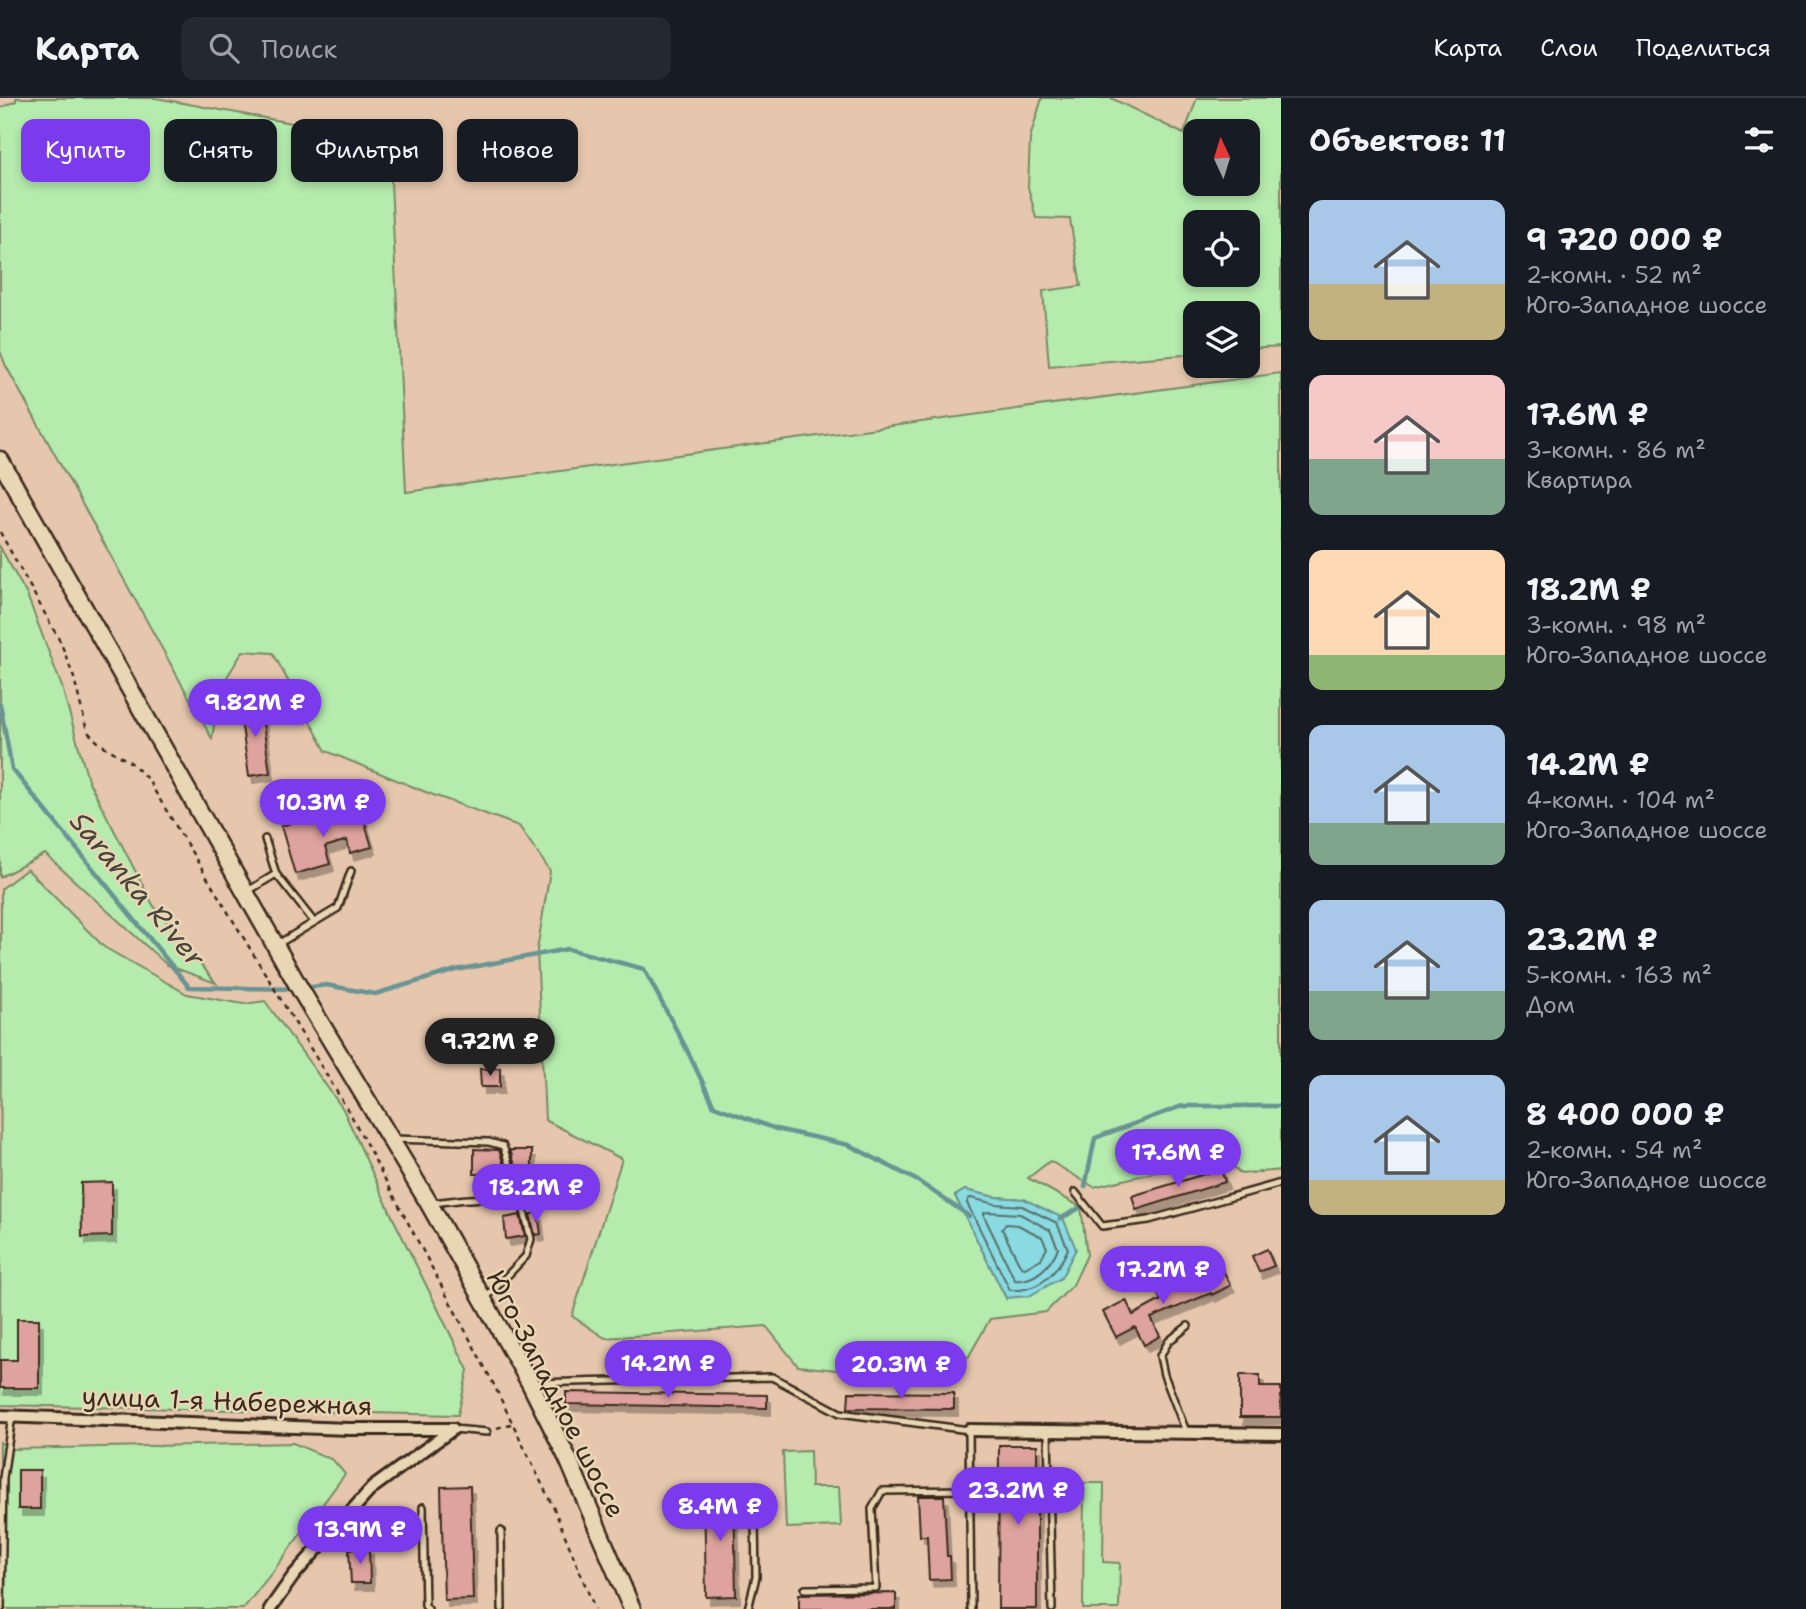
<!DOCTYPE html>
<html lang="ru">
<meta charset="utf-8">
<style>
:root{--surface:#171b24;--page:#242831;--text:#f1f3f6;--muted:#9ea1a6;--line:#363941;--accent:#7c3aed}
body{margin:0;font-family:"Shantell Sans",sans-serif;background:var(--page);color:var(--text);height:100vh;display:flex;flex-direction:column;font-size:26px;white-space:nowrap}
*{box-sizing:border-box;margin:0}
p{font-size:23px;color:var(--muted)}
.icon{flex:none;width:38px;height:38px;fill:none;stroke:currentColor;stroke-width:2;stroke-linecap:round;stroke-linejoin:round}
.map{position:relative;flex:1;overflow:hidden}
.drawer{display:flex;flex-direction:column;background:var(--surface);width:525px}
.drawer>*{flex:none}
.banner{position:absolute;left:21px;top:21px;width:665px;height:63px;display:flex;gap:14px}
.needle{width:46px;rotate:356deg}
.tools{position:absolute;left:1183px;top:21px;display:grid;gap:14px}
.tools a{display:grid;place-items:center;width:77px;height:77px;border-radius:14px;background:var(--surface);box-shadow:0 4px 10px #0003;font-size:35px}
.price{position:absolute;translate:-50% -60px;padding:0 16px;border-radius:24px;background:var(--accent);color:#fff;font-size:23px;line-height:46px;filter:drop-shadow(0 2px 4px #0008)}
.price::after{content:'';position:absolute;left:50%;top:42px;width:21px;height:16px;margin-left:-10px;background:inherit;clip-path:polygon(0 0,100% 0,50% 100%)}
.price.on{background:#222;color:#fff}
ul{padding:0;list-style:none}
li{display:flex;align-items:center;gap:21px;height:175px;padding:0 28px}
li span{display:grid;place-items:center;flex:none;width:196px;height:140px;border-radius:14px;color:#555}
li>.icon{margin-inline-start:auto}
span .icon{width:84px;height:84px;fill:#fffc;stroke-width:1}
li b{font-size:30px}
h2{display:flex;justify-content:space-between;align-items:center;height:84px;padding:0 28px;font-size:30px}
.chip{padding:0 24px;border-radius:14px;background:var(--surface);box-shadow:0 4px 10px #0003;font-size:24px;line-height:63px}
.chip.on{background:var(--accent);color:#fff}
header{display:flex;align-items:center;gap:42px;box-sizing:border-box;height:98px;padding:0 35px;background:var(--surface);border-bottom:2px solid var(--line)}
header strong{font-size:33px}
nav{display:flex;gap:38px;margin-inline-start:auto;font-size:24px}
.search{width:490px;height:63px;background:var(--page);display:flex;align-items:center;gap:18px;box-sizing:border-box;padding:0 24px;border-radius:14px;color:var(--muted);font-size:26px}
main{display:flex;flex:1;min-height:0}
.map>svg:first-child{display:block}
</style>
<header>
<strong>Карта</strong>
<div class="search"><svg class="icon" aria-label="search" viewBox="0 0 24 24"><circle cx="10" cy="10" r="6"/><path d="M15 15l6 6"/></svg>Поиск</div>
<nav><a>Карта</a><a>Слои</a><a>Поделиться</a></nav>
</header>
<main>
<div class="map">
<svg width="1281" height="1511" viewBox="0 0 1281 1511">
<defs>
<filter id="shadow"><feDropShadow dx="4" dy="7" stdDeviation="0" flood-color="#0004"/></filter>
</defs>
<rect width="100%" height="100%" fill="#e6c7ad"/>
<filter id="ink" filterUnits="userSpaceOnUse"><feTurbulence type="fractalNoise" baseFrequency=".0143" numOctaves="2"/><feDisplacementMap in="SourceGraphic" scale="14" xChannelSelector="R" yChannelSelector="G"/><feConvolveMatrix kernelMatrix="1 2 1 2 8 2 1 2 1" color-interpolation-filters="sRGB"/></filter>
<g filter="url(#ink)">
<!-- green -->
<path fill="#b5ebad" stroke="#788a66" stroke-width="2" fill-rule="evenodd" d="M16 0H156L389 43 406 394 1281 275V1072L1241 1076 1223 1058 1094 1089 1050 1063 1028 1080 1081 1109 1087 1157 1073 1187 1046 1214 990 1221 969 1258 935 1282 798 1268 766 1228 605 1240 572 1218 622 1061 545 1022 537 852 550 773 519 728 428 695 326 653 273 555 243 553 219 592 212 641 6 268 0 253V10L16 3ZM965 1092 995 1099 1024 1101 1006 1200 955 1098Z
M1042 0H1111L1184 36 1197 0H1281V249L1248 251V215H1195V256L1049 268 1043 193 1081 188 1070 121 1036 120 1028 89 1030 40ZM1195 33H1248V86H1195ZM1195 124H1248V177H1195Z
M0 449 27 497 62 589 88 682 153 807 216 885 167 867 45 756 0 779Z
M27 771 104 849 187 896 244 906 265 903 343 1011 393 1120 468 1272 458 1317 0 1307 1 791Z
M0 1344 11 1351 293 1345 333 1362 345 1376 274 1472 243 1511H0Z
M810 1353 811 1389H839L841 1428 786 1430 783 1354Z
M1084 1385H1104L1103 1464 1120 1465 1119 1511H1083Z"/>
<!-- water -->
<path fill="#89dae1" stroke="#6a9493" stroke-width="2" d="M965 1092 995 1099 1024 1101 1063 1120 1076 1151 1061 1180 1029 1198 1006 1200 955 1098Z"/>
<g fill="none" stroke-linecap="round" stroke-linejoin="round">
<!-- shore -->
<path stroke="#5a706c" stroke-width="2" d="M971 1100 995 1106 1022 1108 1057 1125 1068 1151C1057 1175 1039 1194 1010 1192L967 1105 968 1101Z
M988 1114 1020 1116 1050 1132 1058 1150C1051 1167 1035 1184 1015 1182L984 1118V1115Z
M1006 1126 1018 1127 1042 1139 1047 1150 1041 1161 1025 1170 1021 1169 1002 1131Z"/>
<!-- stream -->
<path stroke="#6a9493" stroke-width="4.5" d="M0 606 12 671 189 889 296 891
M305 890 326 887 375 896 456 872 568 851 644 871 686 950 714 1008 776 1031 849 1047 918 1083 969 1118
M1085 1089 1095 1040 1182 1008H1281
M1060 1121 1081 1109"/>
</g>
<!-- building -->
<path fill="#dea39e" stroke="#3b2a1e" stroke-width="2" filter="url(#shadow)" d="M260 604 270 675 249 678 239 607Z
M341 710 345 724 363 719 372 749 350 755 347 742 325 749 330 766 295 776 281 728Z
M500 970V989H481L480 971Z
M474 1051 499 1052 507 1076H474Z
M510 1052H532V1076H518Z
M1221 1071 1225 1084 1136 1112 1132 1098Z
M112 1084V1138L82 1139 81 1085Z
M538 1115 541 1136 535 1137 530 1116Z
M520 1117 525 1138 506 1141 504 1120Z
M1267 1151 1274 1168 1259 1174 1252 1158Z
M1221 1169 1231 1187 1212 1197 1211 1195 1151 1220 1160 1238 1144 1247 1135 1229 1116 1239 1103 1214 1126 1202 1133 1217 1161 1202 1157 1195 1185 1183 1187 1188Z
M17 1221H39V1290H0V1262H17Z
M1240 1277H1260V1289H1281V1319H1240Z
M566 1294 767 1297V1310L566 1306Z
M849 1294 954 1295V1311L848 1310Z
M999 1347H1037V1511H998Z
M18 1372H40V1411H18Z
M470 1388 473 1501 444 1502 441 1389Z
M704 1391H734L736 1498 706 1499Z
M918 1398H944L947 1458H950L951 1481 929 1482 927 1438H920Z
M369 1450 370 1485H351L349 1451Z
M896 1495V1511H799V1496Z"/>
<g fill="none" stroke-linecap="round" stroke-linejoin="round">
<defs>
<path id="lane" d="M276 776 314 824
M248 793 276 776 265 741
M278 846 338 810 351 773
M393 1041 489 1044 503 1048 522 1105
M1075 1094 1102 1128 1149 1122 1281 1085
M433 1105C463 1101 492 1097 522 1105L531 1141 526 1158 485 1201
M533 1285 772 1279 840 1315 969 1332 971 1511
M453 1331 487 1334
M1048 1335 1052 1511
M1187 1336 1164 1277 1160 1258 1169 1243 1188 1228
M423 1409 425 1508 428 1511
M501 1433 502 1511
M805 1491 876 1490 872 1411 882 1393 968 1392
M1 1511 3 1380 12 1318
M748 1511 756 1479 755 1424"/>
<path id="street" d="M0 1318 349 1331H453
M969 1332 1281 1336
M270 1511 294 1477 372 1390 453 1331"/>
<path id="secondary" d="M0 362 300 891 427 1102 530 1285 568 1361 632 1511"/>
</defs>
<!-- lane casing -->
<use href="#lane" stroke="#3b2a1e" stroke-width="10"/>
<!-- street casing -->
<use href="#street" stroke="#3b2a1e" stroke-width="16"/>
<!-- secondary casing -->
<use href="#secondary" stroke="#3b2a1e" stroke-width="21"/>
<!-- path -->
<path stroke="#3b2a1e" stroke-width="2.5" stroke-dasharray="5 5" stroke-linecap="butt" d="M0 434 61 545 74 580 87 633 99 645 133 666 148 682 352 1019 492 1283 555 1413 595 1511
M497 1330 511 1326"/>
<!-- lane -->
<use href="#lane" stroke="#e9d6b4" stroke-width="5"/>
<!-- street -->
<use href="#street" stroke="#e9d6b4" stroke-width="10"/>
<!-- secondary -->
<use href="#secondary" stroke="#e9d6b4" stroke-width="16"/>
</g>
</g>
<g text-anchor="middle" stroke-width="5" stroke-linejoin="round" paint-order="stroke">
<!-- street labels -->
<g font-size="26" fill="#3b2a1e" stroke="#e9d6b4">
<text transform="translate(556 1296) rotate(63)" y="9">Юго-Западное шоссе</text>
<text transform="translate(227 1303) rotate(2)" y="9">улица 1-я Набережная</text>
</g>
<!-- water labels -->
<g font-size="28" font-style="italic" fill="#47443b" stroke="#e9d6b4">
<text transform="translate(138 791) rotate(50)" y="10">Saranka River</text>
</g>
</g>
</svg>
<div class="tools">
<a><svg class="needle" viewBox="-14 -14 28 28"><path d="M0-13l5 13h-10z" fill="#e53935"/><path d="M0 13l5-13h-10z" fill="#9ea1a6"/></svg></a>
<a><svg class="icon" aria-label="locate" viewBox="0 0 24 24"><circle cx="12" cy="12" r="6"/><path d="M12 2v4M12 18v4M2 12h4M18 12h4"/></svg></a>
<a><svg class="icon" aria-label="layers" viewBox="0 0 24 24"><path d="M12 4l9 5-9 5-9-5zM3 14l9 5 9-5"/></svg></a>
</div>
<b class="price" style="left:255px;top:641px">9.82M ₽</b>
<b class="price" style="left:323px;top:741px">10.3M ₽</b>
<b class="price on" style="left:490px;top:980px">9.72M ₽</b>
<b class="price" style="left:1178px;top:1091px">17.6M ₽</b>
<b class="price" style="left:536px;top:1126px">18.2M ₽</b>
<b class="price" style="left:1163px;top:1208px">17.2M ₽</b>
<b class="price" style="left:668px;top:1302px">14.2M ₽</b>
<b class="price" style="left:901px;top:1303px">20.3M ₽</b>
<b class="price" style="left:1018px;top:1429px">23.2M ₽</b>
<b class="price" style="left:720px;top:1445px">8.4M ₽</b>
<b class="price" style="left:360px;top:1468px">13.9M ₽</b>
<div class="banner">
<a class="chip on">Купить</a>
<a class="chip">Снять</a>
<a class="chip">Фильтры</a>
<a class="chip">Новое</a>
</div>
</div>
<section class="drawer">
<h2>Объектов: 11<svg class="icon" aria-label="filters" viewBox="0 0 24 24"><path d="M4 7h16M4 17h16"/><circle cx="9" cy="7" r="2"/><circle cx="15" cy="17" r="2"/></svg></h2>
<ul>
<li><span style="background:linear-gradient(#a9c7e8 60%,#c2b280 0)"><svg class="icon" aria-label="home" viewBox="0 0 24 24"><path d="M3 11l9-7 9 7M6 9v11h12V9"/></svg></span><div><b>9 720 000 ₽</b><p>2-комн. · 52 m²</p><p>Юго-Западное шоссе</p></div></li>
<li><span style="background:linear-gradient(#f6c9c9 60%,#7fa58c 0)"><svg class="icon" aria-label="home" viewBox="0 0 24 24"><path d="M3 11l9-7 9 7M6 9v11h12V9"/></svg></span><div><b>17.6M ₽</b><p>3-комн. · 86 m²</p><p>Квартира</p></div></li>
<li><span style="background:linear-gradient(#ffd9b3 75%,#8fb573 0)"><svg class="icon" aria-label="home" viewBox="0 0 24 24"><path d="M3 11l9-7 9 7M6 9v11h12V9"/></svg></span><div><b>18.2M ₽</b><p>3-комн. · 98 m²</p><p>Юго-Западное шоссе</p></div></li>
<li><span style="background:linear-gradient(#a9c7e8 70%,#7fa58c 0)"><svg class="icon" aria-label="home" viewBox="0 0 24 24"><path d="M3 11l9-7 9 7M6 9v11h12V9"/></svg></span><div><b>14.2M ₽</b><p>4-комн. · 104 m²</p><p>Юго-Западное шоссе</p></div></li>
<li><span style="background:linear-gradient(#a9c7e8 65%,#7fa58c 0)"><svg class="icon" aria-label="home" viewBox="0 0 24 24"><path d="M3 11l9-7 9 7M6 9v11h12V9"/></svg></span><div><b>23.2M ₽</b><p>5-комн. · 163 m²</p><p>Дом</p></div></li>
<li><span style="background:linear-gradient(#a9c7e8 75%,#c2b280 0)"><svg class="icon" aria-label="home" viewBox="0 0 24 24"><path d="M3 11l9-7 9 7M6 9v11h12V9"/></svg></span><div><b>8 400 000 ₽</b><p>2-комн. · 54 m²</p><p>Юго-Западное шоссе</p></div></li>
</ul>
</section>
</main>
